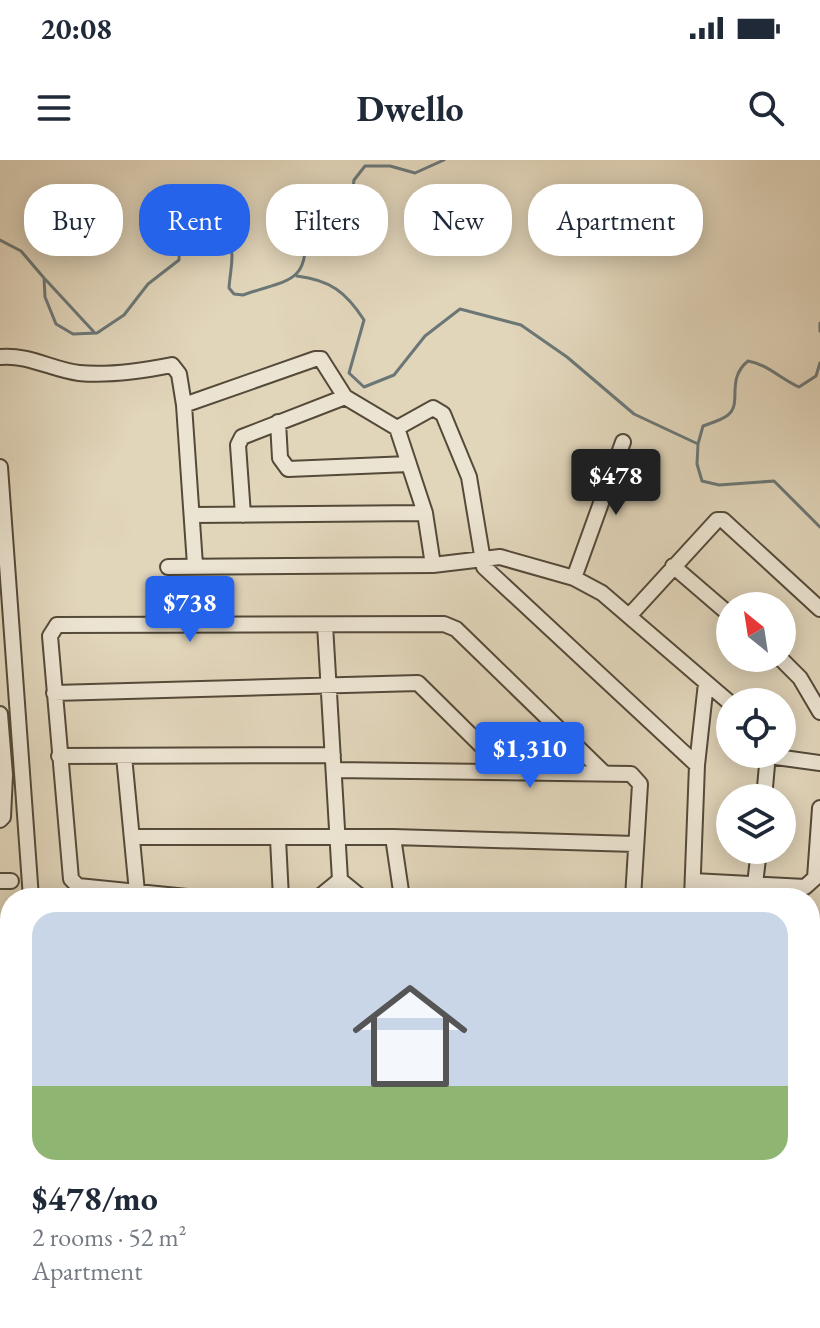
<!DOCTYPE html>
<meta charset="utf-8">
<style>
:root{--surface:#fff;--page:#f6f6f7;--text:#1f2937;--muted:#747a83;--line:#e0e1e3;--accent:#2563eb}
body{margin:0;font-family:"EB Garamond",serif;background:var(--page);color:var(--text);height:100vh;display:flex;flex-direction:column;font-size:30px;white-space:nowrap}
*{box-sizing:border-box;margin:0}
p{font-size:26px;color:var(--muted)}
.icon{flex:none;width:44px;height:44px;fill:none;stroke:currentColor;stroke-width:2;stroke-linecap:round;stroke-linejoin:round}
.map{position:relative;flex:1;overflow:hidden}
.details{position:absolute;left:0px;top:728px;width:820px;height:440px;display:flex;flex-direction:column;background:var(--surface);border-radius:32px 32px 0 0;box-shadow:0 4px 20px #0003}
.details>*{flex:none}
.top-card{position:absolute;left:24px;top:24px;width:772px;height:72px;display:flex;gap:16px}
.needle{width:52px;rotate:330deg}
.controls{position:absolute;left:716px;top:432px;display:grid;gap:16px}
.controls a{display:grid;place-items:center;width:80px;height:80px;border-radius:50%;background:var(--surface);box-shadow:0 4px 20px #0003;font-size:40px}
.price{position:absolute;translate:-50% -68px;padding:0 18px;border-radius:8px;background:var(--accent);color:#fff;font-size:26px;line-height:52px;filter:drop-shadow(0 2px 4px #0008)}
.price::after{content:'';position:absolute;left:50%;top:48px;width:24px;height:18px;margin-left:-12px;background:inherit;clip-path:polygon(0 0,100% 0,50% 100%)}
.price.active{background:#222;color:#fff}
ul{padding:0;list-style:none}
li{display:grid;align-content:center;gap:16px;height:424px;padding:0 32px}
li+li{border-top:2px solid var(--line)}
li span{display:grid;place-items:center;height:248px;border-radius:24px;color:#555}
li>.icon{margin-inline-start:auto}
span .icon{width:144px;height:144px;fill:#fffc;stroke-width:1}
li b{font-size:34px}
.chip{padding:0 28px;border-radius:32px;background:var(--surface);box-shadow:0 4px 20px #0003;font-size:28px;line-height:72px}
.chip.active{background:var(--accent);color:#fff}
.status{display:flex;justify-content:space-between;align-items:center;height:56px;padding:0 40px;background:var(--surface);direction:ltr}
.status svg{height:22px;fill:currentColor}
header{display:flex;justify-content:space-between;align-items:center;height:104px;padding:0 32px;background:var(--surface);font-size:36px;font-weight:700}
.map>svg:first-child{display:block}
</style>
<div class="status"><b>20:08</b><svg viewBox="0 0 49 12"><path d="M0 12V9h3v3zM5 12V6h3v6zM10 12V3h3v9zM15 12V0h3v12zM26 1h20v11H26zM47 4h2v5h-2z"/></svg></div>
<header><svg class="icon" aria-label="menu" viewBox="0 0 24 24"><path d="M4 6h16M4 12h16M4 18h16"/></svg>Dwello<svg class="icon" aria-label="search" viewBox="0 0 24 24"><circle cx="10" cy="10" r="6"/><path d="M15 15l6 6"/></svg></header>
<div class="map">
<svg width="820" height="1168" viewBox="0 0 820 1168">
<rect width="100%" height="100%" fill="#e1d5ba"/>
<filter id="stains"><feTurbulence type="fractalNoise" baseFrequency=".0025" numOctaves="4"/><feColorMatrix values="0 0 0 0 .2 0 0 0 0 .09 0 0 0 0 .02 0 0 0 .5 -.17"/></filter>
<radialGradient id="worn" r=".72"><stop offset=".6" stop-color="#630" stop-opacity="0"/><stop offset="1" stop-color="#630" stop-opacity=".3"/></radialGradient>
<!-- green -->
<path fill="#b8bc8c" stroke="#6e6c4d" stroke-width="2" d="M810 854H820V1124H810Z"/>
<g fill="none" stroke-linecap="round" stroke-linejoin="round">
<!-- stream -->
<path stroke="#6b7776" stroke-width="3" d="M0 80 21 91 44 118 45 137 56 164 73 174 97 173 124 155 148 124 179 100 180 67 187 58C197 59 203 63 211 67 241 83 231 98 229 128L234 134 243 135C284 120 309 125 305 75L314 64 342 61 350 54 354 20 365 6H390L415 13 444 0
M297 116C330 120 346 132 364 160L349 213 364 227 394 215 425 176 460 149 521 165 567 197 634 254 698 284 697 304 702 321 719 325 774 321 820 367
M45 119 94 172
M820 163V171
M698 284 703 266C711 263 722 260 728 255 743 243 725 220 748 201 767 204 781 219 799 227L816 216 820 203"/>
<defs>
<path id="street" d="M0 197C28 194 53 210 79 213 110 216 142 211 172 205L179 214 184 245
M278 262 280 298 288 309 409 304
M397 268 433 248 443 254 469 317 484 407 697 605
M0 307 31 738
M192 355 425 353
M243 355 238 285 242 277 345 237
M195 405 184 245 315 199H321L345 237 397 268 425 353 433 405
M673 406 730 455
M168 407 433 405 500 397 574 418 602 433 730 543
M574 418 623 282
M630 455 717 360H723L820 449
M325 465 340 720
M780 498 800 518 820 552
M54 533 418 523 507 611
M0 554 5 615 3 657 0 660
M59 596 333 595
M124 596 137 732
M769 596 820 603
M334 610 631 614 640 624 633 738
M764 638 768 594
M132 677H393L635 684
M393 677 402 738
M278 679 281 738
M0 721H11
M693 721 805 727 815 718 820 648
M755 724 759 690
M197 738 78 726 71 719 50 476 57 465 444 464 456 469 604 613
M318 738 340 720 362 738
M692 738 697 605 706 523
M0 899 10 898
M810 1135H820
M62 1158V1168
M184 1158 185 1168
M283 1158 296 1168
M395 1158 409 1168
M501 1158 515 1168
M554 1158V1168
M654 1158V1168
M262 1168 269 1158
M325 1168 333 1158"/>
<path id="secondary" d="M0 780 10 781
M810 841H820"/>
</defs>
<!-- street casing -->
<use href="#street" stroke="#544a39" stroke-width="18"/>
<!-- secondary casing -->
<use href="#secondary" stroke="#251b0e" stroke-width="22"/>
<!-- street -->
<use href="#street" stroke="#ece4d2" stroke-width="14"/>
<!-- secondary -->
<use href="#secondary" stroke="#ece4d2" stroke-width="18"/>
</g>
<rect width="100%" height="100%" filter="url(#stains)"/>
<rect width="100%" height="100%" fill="url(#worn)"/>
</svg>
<div class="controls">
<a><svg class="needle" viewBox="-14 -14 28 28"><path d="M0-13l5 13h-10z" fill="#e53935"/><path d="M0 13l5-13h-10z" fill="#747a83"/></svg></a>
<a><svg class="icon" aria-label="locate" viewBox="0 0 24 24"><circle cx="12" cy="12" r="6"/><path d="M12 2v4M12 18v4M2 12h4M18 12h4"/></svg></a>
<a><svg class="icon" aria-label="layers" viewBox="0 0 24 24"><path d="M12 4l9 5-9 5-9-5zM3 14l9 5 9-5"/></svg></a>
</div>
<b class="price active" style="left:616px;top:357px">$478</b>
<b class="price" style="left:190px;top:484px">$738</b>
<b class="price" style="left:530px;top:630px">$1,310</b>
<div class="top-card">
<a class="chip">Buy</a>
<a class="chip active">Rent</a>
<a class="chip">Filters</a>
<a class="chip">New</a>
<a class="chip">Apartment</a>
</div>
<section class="details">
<ul>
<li><span style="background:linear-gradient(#c9d6e8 70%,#8fb573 0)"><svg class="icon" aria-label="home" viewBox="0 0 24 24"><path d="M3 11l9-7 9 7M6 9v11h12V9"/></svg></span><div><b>$478/mo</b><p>2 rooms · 52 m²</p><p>Apartment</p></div></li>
</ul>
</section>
</div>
